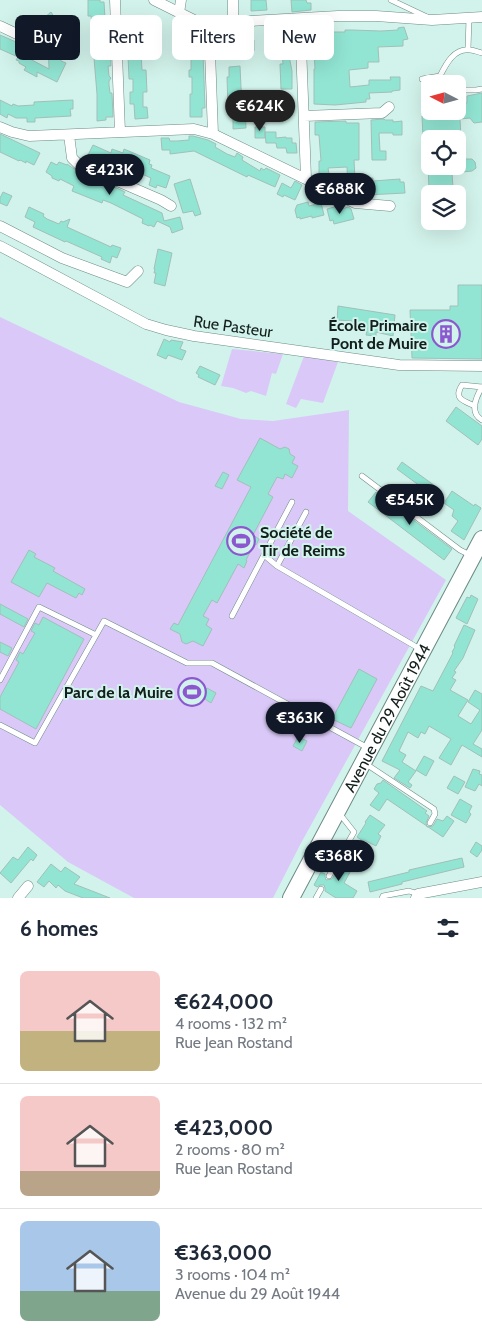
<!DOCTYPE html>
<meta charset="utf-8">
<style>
:root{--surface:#fff;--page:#f2f2f3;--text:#1f2937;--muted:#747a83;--line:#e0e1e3;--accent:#111827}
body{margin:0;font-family:Cabin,sans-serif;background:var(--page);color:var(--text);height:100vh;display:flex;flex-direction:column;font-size:19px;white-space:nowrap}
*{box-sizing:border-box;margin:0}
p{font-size:16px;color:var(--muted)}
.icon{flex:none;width:28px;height:28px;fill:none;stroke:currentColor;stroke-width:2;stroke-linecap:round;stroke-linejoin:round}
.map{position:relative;height:898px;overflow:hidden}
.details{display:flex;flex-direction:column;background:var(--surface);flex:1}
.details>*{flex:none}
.top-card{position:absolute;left:15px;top:15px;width:452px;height:45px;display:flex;gap:10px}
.needle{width:32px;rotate:276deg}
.tools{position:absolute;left:421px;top:75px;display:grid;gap:10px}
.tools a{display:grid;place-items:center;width:45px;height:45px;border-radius:8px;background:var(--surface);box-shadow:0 5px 20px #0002;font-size:25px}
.price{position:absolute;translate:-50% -42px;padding:0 11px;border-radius:18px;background:var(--accent);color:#fff;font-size:16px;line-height:32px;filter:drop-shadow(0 1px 2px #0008)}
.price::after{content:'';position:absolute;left:50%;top:30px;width:15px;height:11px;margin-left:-8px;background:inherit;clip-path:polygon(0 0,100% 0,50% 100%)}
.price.on{background:#222;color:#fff}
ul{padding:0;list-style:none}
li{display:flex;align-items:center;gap:15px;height:125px;padding:0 20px}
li+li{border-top:1px solid var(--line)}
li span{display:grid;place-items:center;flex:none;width:140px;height:100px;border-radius:8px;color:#555}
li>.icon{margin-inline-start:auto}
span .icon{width:60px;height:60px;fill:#fffc;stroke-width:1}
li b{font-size:21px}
h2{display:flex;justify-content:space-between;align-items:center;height:60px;padding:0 20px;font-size:21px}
.chip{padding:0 18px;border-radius:8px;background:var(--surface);box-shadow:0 5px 20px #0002;font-size:18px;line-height:45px}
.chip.on{background:var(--accent);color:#fff}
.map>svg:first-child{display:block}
</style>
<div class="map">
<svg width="482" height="898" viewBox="0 0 482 898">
<rect width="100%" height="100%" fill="#d2f3eb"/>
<!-- green -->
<path fill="#dac9f8" d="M0 317 179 402 241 419 273 421 349 410 348 511 446 580 300 845 273 898H134L68 862 0 805Z
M232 349 283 354 276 374 272 373 266 396 251 391 246 393 233 388 221 386Z
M304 356 338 362 323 403 301 399 296 408 286 404Z"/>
<!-- building -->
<path fill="#92e5d3" stroke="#a0c0b9" d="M88 0H100V2H104L106 34H109L111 66H108L109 76 111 78 109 81V85L110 93H112L113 117H106V120L97 121V94L94 58H95L93 23H92L91 16H88Z
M251 0H266L267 10 251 11Z
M291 0H306L307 3H311V10L292 12Z
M51 12 58 23 45 33 64 32 65 44H61V61L66 63 57 82 37 72V77L24 70 26 67 19 63V61L16 60 18 57 0 49V35L23 45 21 49 25 50 24 52 31 56 30 59 49 69 48 38 40 26 46 20 44 18Z
M404 27 408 39 403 40V46L378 47 379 62H368V68L349 70 350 87 369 85V80H391L390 77H400V90L392 91V92L369 93 370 99H366V102L335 105 314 104V69H315L314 51H318L317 30H331V32H345V30H352L381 31 398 30V28Z
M144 28 145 52 141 53 142 70H146L147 92H143V107H147L148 118 135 119 134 104H130V92H133V79H129L127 32H135V29Z
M288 33V43L290 44V61L292 71V89H281L280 64H283L282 51H278V47L272 48 271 39H278V34Z
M234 38H244V40H254V51H234V53L223 54V43L234 42Z
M191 50H200V53H203L205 108H202V117H190V94H192V77H189V70H191Z
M240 66 242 108H245L246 128 233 129V108H228L227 77H229V67Z
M482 93V122L474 123 470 118 460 119 461 139H430V158H424L422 116H428V111H458V103H467V96Z
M0 100 12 106 13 104 18 106 34 105V102L73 100V109H70L71 116 35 118V122H27V118H16L8 114 7 118 0 114Z
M384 119 385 120H393V122L402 121V135H393V133H379L380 151H386V160H372L371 120Z
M346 121V123H359V160H354L355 179 373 178V181L400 179V182H404L405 193 366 195V192H362V190H348L347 167 328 168 329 174H319V161H321L319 135H315V122Z
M255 127H265V138H255Z
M265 132H276V138L286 137V138H292V143H296L297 153H287L286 148H277L276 143H266Z
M0 134 40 153 34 165 26 161V163L20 160 19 161 0 152Z
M189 136H193L208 140 216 144 215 147 227 154 235 157 237 153 243 157 242 160 260 171 261 168 264 170 266 168 280 175 275 187 248 175 247 177 194 151 170 154V150H162L161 138H169L170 141H177L189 140Z
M93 145 111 153 112 149 123 153 124 149 150 160 149 164 152 165 151 168 170 176 166 188 157 185 156 188 149 185 151 178 133 170 135 166 120 160 119 164 108 160 107 162 100 159 98 162 87 157Z
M458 153 464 156V159H472L475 162 476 168 472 171 452 173 453 187 429 188 428 166H458Z
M51 162 57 165 59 162 67 165V164L77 171 76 173 108 188 110 185 125 192 123 195 162 213 164 221 180 217 183 229 172 233 170 227 157 221 154 227 150 225 149 226 142 223 143 219 111 203 103 200 102 203 72 191 74 186 60 179 59 181 52 178V176L46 172Z
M190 179 201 214 195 216 193 211 183 213 174 184Z
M295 181 302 185 295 200 284 195 283 197 277 194 282 183 291 188Z
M3 192 12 196 7 206 0 203V198Z
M308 202 309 206 321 203 324 215 312 218V216L300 219V217L297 218 295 210 297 205Z
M338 206 339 210 348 207 351 209 354 219 334 224 333 220 330 221 327 209Z
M29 207 44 214 43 216 47 219 59 224 61 221 63 222 70 219 67 227 111 247 112 245 121 248 117 258 112 256 110 263 101 259 102 257 66 241 65 242 33 227 35 222 25 217Z
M158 249 172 253 165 286 154 283 156 273H154L155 269H154Z
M458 285H482V359L412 358 410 310H450V306H458Z
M338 306 395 315 393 336 376 332V336L366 335 367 331 352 329V321L337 320Z
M164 339 170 342 171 340 183 342 180 349 186 351 182 360 168 355 166 359 157 355Z
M200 366 220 375 215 385 198 377 199 375 196 373Z
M456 407 482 426V439L478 445 446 421Z
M260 438 280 449 285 447 289 449 290 454 295 457 292 463 298 466 292 478 285 474 283 479 277 477 268 494 273 497 253 535 259 539 256 545 254 544 246 560 247 561 244 568 238 564 217 603 212 600 203 616 209 619 206 625 212 629 203 646 193 641 186 644 182 642 180 634 170 629 174 623 178 625 251 487 237 480Z
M402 462 438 488 432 495 397 469Z
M223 472 229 475 222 489 215 486Z
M452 491 474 506 475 504 481 508 464 540 451 531 458 521 452 516 454 510 444 503Z
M376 492 452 549 444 560 368 502Z
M29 550 36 554 34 557 55 568 53 571 85 589 82 595 79 593 76 598 47 583 39 597 11 582Z
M471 595 478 599 467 624 456 618 467 597 470 598Z
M0 604 28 619 24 627 0 614Z
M43 617 84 639 36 729 0 709V697L19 662 16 660 20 652 23 654 35 633 31 631 35 623 39 625Z
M464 625 475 630 463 658 454 671 456 672 452 678 456 680 450 690 468 700 458 716 471 724 480 710 468 702 475 690 482 694V730L473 744 482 749V757L462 745 451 765 439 758 451 739 429 726 425 734 421 732 418 738 408 732 399 751 406 755 402 762 416 771 408 782 412 785 410 788 394 778 400 770 382 761 421 686 433 691 453 653 452 652 455 647 454 646Z
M0 642 12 648 8 656 0 652Z
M359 669 377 679 351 728 332 719Z
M207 688 216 693 211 703 202 697Z
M298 737 307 741 302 751 293 746Z
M424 756 434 761 426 776 416 770Z
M473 769 480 771 479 774 482 775V786L479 784 475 791 465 787Z
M454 776 465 782 458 794 447 788Z
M383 780 427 811 425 813 429 816 426 823 427 827 433 826 437 819 443 821 447 816 454 821 443 837 387 799 379 811 370 805 379 793 374 789 377 784 381 783Z
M460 799 472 806 469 812 471 814 466 823 451 815Z
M370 815 385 825 378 834 381 836 376 846 364 840 363 841 357 837 366 823 365 822Z
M476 842 482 846V850L477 857 470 852Z
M28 847 37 855 33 861 31 859 11 883 0 873 13 857 18 860Z
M345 857 355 863 344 883 357 891 353 898H336L325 891V888L324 885H320L317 887 314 885 321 872 325 874V877L326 880 332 879Z
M462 858 464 867 402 882V884L370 892 368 882 409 872V870Z
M51 864 61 872 65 867 80 877 74 884 110 898H83L65 891 58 885 56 888 49 881 44 887 37 882Z"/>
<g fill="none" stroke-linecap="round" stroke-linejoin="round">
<defs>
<path id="service" d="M391 0 427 17
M468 49 469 18
M422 79 440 76
M442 84 440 76C446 64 454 48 470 50 474 50 478 52 482 53
M458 90H476L482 89
M482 387C476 397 469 413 482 420
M475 406C464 401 453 399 462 385L482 387
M362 476 460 550 470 555
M306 512 277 566 420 649
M277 566 264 555 292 502
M232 616 264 555
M0 680 39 607 96 635
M0 725 35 743 104 621 187 663H212L368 748
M366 764 434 809 435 814 430 823
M329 876 354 832 339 813
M316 898 321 889
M382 898 383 896 409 891 418 894"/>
<path id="minor" d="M115 0 120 132
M154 0 200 23 216 25 233 22 338 16H376L432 20 482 17
M233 0V22
M179 13 181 0
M300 19 306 178
M209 24 213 134
M0 26 38 44
M304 116 382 113 389 107
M0 127 12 132 29 136 194 129 213 134 355 203 390 206
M69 135 72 158 78 164 161 200 171 206
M0 226 62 258 127 282 138 271
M0 246 146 324 166 330 194 336 399 365 482 366
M18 898 28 886
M416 898 418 894 482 882"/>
<g id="primary">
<path id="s1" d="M291 898 482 539"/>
</g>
</defs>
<!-- service casing -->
<use href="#service" stroke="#6c8b84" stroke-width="6"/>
<!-- minor casing -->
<use href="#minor" stroke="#6c8b84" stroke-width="11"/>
<!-- primary casing -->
<use href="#primary" stroke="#6c8b84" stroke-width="18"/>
<!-- service -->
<use href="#service" stroke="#fff" stroke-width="5"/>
<!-- minor -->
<use href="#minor" stroke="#fff" stroke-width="10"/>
<!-- primary -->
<use href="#primary" stroke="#fff" stroke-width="16"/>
</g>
<!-- icons -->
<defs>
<symbol id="building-ring" viewBox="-11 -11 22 22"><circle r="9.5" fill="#d2f3eb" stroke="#8c58d0" stroke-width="1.5"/><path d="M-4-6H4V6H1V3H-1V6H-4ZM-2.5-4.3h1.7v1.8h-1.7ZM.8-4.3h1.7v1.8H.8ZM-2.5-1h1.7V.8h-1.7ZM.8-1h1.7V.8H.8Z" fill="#8c58d0"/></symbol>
<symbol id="stadium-ring" viewBox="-11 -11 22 22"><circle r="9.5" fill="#d2f3eb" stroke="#8c58d0" stroke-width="1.5"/><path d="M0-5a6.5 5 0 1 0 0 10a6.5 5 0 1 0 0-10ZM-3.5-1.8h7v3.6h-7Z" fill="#8c58d0"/></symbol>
</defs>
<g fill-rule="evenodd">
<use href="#building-ring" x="430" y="318" width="32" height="32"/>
<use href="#stadium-ring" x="225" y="525" width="32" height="32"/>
<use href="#stadium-ring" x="176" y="676" width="32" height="32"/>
</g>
<g text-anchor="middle" stroke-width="4" stroke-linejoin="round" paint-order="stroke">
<!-- poi labels -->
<g font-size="16" font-weight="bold" fill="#131f1c" stroke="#d2f3eb" text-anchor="end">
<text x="427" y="331">École Primaire<tspan x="427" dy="18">Pont de Muire</tspan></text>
<text x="260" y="538" text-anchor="start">Société de<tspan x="260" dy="18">Tir de Reims</tspan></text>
<text x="173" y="698">Parc de la Muire</text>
</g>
<!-- street labels -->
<g font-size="16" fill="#131f1c" stroke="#d2f3eb">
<text transform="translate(233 326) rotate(8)" y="6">Rue Pasteur</text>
<text dy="6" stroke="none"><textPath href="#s1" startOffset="204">Avenue du 29 Août 1944</textPath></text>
</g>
</g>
</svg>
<div class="tools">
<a><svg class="needle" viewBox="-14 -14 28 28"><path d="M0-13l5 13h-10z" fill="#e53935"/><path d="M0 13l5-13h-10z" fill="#747a83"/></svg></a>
<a><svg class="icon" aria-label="locate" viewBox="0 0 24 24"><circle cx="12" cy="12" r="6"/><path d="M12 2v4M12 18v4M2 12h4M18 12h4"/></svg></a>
<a><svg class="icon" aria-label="layers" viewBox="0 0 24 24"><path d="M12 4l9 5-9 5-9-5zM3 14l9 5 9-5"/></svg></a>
</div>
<b class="price on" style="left:260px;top:132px">€624K</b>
<b class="price" style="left:110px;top:196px">€423K</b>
<b class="price" style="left:340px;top:215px">€688K</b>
<b class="price" style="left:410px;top:526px">€545K</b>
<b class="price" style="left:300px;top:744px">€363K</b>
<b class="price" style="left:339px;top:882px">€368K</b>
<div class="top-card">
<a class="chip on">Buy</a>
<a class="chip">Rent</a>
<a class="chip">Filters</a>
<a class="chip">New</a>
</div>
</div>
<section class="details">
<h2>6 homes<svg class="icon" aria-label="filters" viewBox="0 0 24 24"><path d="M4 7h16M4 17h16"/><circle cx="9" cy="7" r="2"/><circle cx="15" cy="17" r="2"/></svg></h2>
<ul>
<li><span style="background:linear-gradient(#f6c9c9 60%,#c2b280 0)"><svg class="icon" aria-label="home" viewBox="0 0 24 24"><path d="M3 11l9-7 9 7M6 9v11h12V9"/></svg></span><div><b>€624,000</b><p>4 rooms · 132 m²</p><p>Rue Jean Rostand</p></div></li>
<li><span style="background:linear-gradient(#f6c9c9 75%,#b9a48a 0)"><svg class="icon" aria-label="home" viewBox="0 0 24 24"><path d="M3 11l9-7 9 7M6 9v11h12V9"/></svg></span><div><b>€423,000</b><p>2 rooms · 80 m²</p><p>Rue Jean Rostand</p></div></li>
<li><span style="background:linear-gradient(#a9c7e8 70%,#7fa58c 0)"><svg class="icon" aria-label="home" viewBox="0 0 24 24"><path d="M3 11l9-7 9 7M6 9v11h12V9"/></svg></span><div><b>€363,000</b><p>3 rooms · 104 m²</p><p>Avenue du 29 Août 1944</p></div></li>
</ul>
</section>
